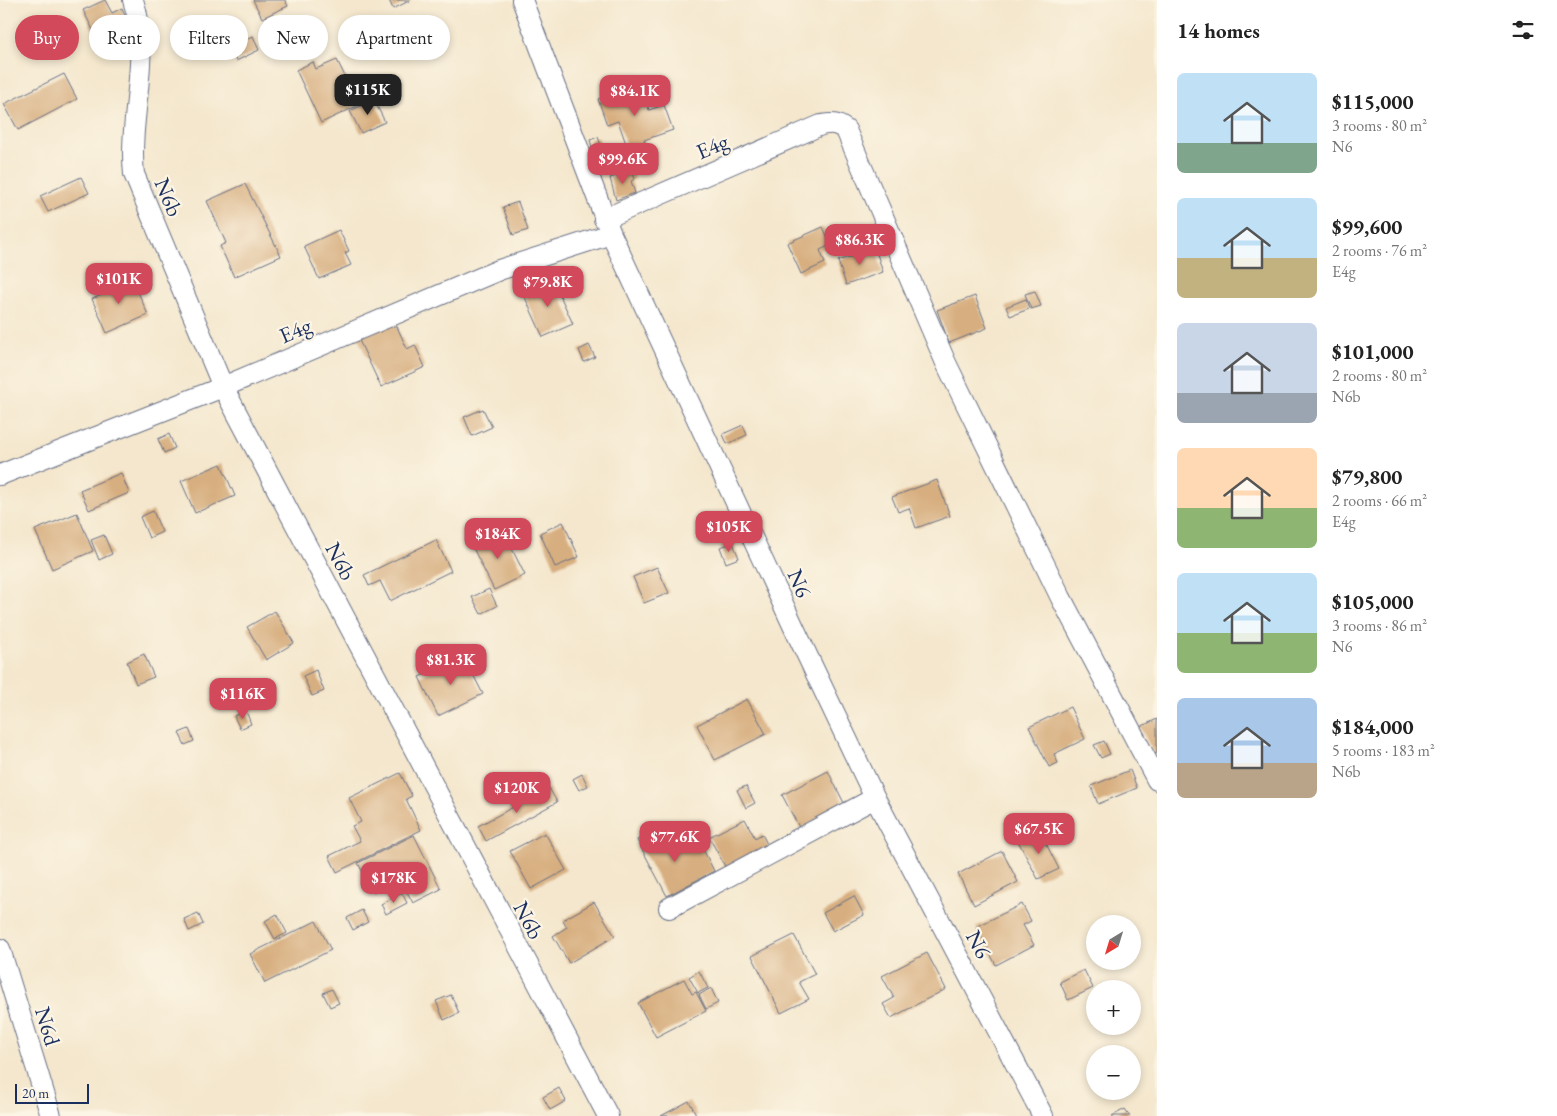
<!DOCTYPE html>
<meta charset="utf-8">
<style>
:root{--surface:#fff;--page:#f6f6f6;--text:#222;--muted:#767676;--accent:#d1495b}
body{margin:0;font-family:"EB Garamond",serif;background:var(--page);color:var(--text);height:100vh;display:flex;flex-direction:column;font-size:19px;white-space:nowrap}
*{box-sizing:border-box;margin:0}
p{font-size:16px;color:var(--muted)}
.icon{flex:none;width:28px;height:28px;fill:none;stroke:currentColor;stroke-width:2;stroke-linecap:round;stroke-linejoin:round}
.map{position:relative;flex:1;overflow:hidden}
.sheet{display:flex;flex-direction:column;background:var(--surface);width:400px}
.sheet>*{flex:none}
.hud{position:absolute;left:15px;top:15px;width:475px;height:45px;display:flex;gap:10px}
.needle{width:32px;rotate:218deg}
.tools{position:absolute;left:1086px;top:915px;display:grid;gap:10px}
.tools a{display:grid;place-items:center;width:55px;height:55px;border-radius:50%;background:var(--surface);box-shadow:0 2px 8px #0003;font-size:25px}
.scale{position:absolute;left:15px;bottom:12px;width:74px;box-sizing:border-box;padding-left:5px;border:2px solid #1b2f5e;border-top:0;font-size:14px;line-height:18px;white-space:nowrap;color:#1b2f5e;-webkit-text-stroke:4px #fcf5e5;paint-order:stroke}
.price{position:absolute;translate:-50% -42px;padding:0 11px;border-radius:10px;background:var(--accent);color:#fff;font-size:16px;line-height:32px;filter:drop-shadow(0 1px 2px #0008)}
.price::after{content:'';position:absolute;left:50%;top:30px;width:15px;height:11px;margin-left:-8px;background:inherit;clip-path:polygon(0 0,100% 0,50% 100%)}
.price.selected{background:#222;color:#fff}
ul{padding:0;list-style:none}
li{display:flex;align-items:center;gap:15px;height:125px;padding:0 20px}
li span{display:grid;place-items:center;flex:none;width:140px;height:100px;border-radius:8px;color:#555}
li>.icon{margin-inline-start:auto}
span .icon{width:60px;height:60px;fill:#fffc;stroke-width:1}
li b{font-size:21px}
h2{display:flex;justify-content:space-between;align-items:center;height:60px;padding:0 20px;font-size:21px}
.tag{padding:0 18px;border-radius:22px;background:var(--surface);box-shadow:0 2px 8px #0003;font-size:18px;line-height:45px}
.tag.selected{background:var(--accent);color:#fff}
main{display:flex;flex:1;min-height:0}
.map>svg:first-child{display:block}
</style>
<main>
<div class="map">
<svg width="1157" height="1116" viewBox="0 0 1157 1116">
<rect width="100%" height="100%" fill="#fcf5e5"/>
<filter id="ink" filterUnits="userSpaceOnUse"><feTurbulence type="fractalNoise" baseFrequency=".02" numOctaves="2"/><feDisplacementMap in="SourceGraphic" scale="10" xChannelSelector="R" yChannelSelector="G"/><feConvolveMatrix kernelMatrix="1 2 1 2 8 2 1 2 1" color-interpolation-filters="sRGB"/></filter>
<filter id="wash" filterUnits="userSpaceOnUse"><feTurbulence type="fractalNoise" baseFrequency=".0096" numOctaves="4" result="noise"/><feDisplacementMap in="SourceGraphic" scale="20" xChannelSelector="R" yChannelSelector="G"/><feGaussianBlur stdDeviation="1.12" result="paint"/><feColorMatrix in="noise" values="0 0 0 0 0 0 0 0 0 0 0 0 0 0 0 0 0 1.4 0 .05"/><feComposite in="paint" operator="in"/></filter>
<g filter="url(#wash)">
<rect width="100%" height="100%" fill="#f4e7cd"/>
<g id="blocks">
<!-- building -->
<path fill="#d7ae7f" d="M105 0 112 13 122 8 126 18 94 32 83 10Z
M253 0H285L288 6 262 18Z
M389 0H411L393 9Z
M253 36 259 50 236 61 230 47Z
M337 60 359 105 321 123 296 70 313 62 316 69Z
M64 74 77 99 18 130 4 104Z
M640 85 649 110 664 105 673 130 644 140 646 146 629 152 618 121 607 125 598 99Z
M374 100 385 122 361 133 350 111Z
M598 137 603 151 594 154 590 140Z
M632 171 635 179 631 181 635 193 616 200 610 178Z
M81 177 89 193 48 212 40 196Z
M245 184 281 256 234 277 220 246 226 243 207 201Z
M518 202 528 230 513 235 503 207Z
M823 227 831 245 820 250 825 263 801 274 787 243Z
M339 230 349 251 345 253 351 265 319 279 304 246Z
M875 248 883 272 846 285 838 261Z
M109 276 115 289 133 280 148 315 107 333 92 299 102 295 96 282Z
M553 280 573 324 543 337 523 293Z
M1035 291 1041 306 1031 309 1025 294Z
M975 296 987 328 949 343 937 310Z
M1026 299 1029 309 1010 316 1006 307Z
M394 320 407 349 415 345 425 367 381 387 357 336Z
M589 345 595 357 584 362 579 350Z
M483 409 492 427 472 436 464 417Z
M743 425 747 435 727 444 723 434Z
M169 434 175 448 164 453 158 439Z
M221 464 235 496 195 513 181 481Z
M121 473 129 493 89 510 80 490Z
M937 480 950 516 916 528 909 508 898 512 892 497Z
M153 511 162 532 149 538 140 517Z
M77 513 93 551 52 569 35 530Z
M563 522 579 557 555 567 540 533Z
M502 529 525 575 494 590 471 544Z
M104 535 112 554 99 560 91 540Z
M436 540 451 571 390 601 380 581 369 586 364 575Z
M733 543 739 558 726 563 720 547Z
M657 567 669 593 644 603 633 577Z
M489 589 497 606 481 614 472 597Z
M275 611 294 643 266 660 247 627Z
M144 654 154 677 136 684 127 662Z
M463 655 483 694 438 716 419 677Z
M316 670 324 691 312 696 303 676Z
M747 699 766 734 715 760 697 725Z
M1070 707 1085 739 1054 754 1058 763 1049 767 1029 727Z
M246 711 251 724 240 729 234 716Z
M1157 719V753L1154 754 1140 727Z
M189 729 194 741 185 745 179 733Z
M1104 741 1110 754 1101 758 1094 745Z
M1130 770 1137 788 1098 804 1091 786Z
M828 771 845 805 800 829 782 795Z
M400 773 412 796 406 799 421 830 337 872 329 856 360 841 352 826 361 822 349 798Z
M582 774 588 786 579 790 573 779Z
M746 786 755 803 746 808 737 790Z
M549 788 557 802 486 841 478 826Z
M745 819 755 838 762 834 769 848 727 870 709 837Z
M1039 830 1059 869 1038 879 1018 841Z
M654 832 662 847 684 836 692 852 702 847 714 871 667 896 637 840Z
M545 833 566 870 531 889 510 851Z
M414 835 441 889 413 903 400 879 373 892 358 863Z
M1002 851 1018 882 974 905 958 874Z
M402 893 407 903 386 914 381 904Z
M854 896 864 915 833 931 823 913Z
M594 902 615 936 569 963 553 936 567 927 563 920Z
M1022 904 1031 921 1023 925 1034 945 996 965 976 927Z
M362 910 368 922 353 930 347 918Z
M198 913 203 924 189 931 184 919Z
M277 914 287 933 275 939 265 921Z
M316 921 331 950 265 983 250 954Z
M794 935 815 974 799 982 809 999 781 1013 752 956Z
M927 953 946 989 891 1018 883 1004 894 998 882 976Z
M1084 970 1093 988 1068 1000 1060 982Z
M699 971 708 988 698 993 689 977Z
M684 979 692 994 696 992 706 1011 656 1037 638 1003Z
M711 988 718 1003 706 1009 699 995Z
M332 989 339 1003 330 1007 323 993Z
M451 995 459 1013 444 1020 436 1001Z
M559 1088 566 1101 550 1110 543 1097Z
M689 1101 697 1116H661Z
M1125 1109 1130 1116H1112Z"/>
</g>
</g>
<g filter="url(#ink)">
<use href="#blocks" fill-opacity="0" stroke="#676f85" stroke-width="1"/>
<g fill="none" stroke-linecap="round" stroke-linejoin="round">
<defs>
<path id="street" d="M133 0C152 55 128 117 134 174L223 387 608 1116
M522 0 611 234 797 634 875 798 1043 1116
M604 219 821 125C832 123 837 123 846 130L946 363 1061 598 1157 780
M0 475 223 387 499 270 611 234
M669 908 875 798
M0 949 51 1116"/>
</defs>
<!-- street casing -->
<use href="#street" stroke="#676f85" stroke-width="22"/>
<!-- street -->
<use href="#street" stroke="#fff" stroke-width="20"/>
</g>
</g>
<g text-anchor="middle" stroke-width="4.5" stroke-linejoin="round" paint-order="stroke">
<!-- street labels -->
<g font-size="22" fill="#1b2f5e" stroke="#fcf5e5">
<text transform="translate(712 146) rotate(-23)" y="8">E4g</text>
<text transform="translate(169 197) rotate(67)" y="8">N6b</text>
<text transform="translate(295 330) rotate(-23)" y="8">E4g</text>
<text transform="translate(341 561) rotate(62)" y="8">N6b</text>
<text transform="translate(800 583) rotate(66)" y="8">N6</text>
<text transform="translate(529 920) rotate(62)" y="8">N6b</text>
<text transform="translate(979 944) rotate(62)" y="8">N6</text>
<text transform="translate(48 1026) rotate(73)" y="8">N6d</text>
</g>
</g>
</svg>
<div class="tools">
<a><svg class="needle" viewBox="-14 -14 28 28"><path d="M0-13l5 13h-10z" fill="#e53935"/><path d="M0 13l5-13h-10z" fill="#767676"/></svg></a>
<a>+</a>
<a>−</a>
</div>
<div class="scale">20 m</div>
<b class="price selected" style="left:368px;top:116px">$115K</b>
<b class="price" style="left:635px;top:117px">$84.1K</b>
<b class="price" style="left:623px;top:185px">$99.6K</b>
<b class="price" style="left:860px;top:266px">$86.3K</b>
<b class="price" style="left:119px;top:305px">$101K</b>
<b class="price" style="left:548px;top:308px">$79.8K</b>
<b class="price" style="left:729px;top:553px">$105K</b>
<b class="price" style="left:498px;top:560px">$184K</b>
<b class="price" style="left:451px;top:686px">$81.3K</b>
<b class="price" style="left:243px;top:720px">$116K</b>
<b class="price" style="left:517px;top:814px">$120K</b>
<b class="price" style="left:1039px;top:855px">$67.5K</b>
<b class="price" style="left:675px;top:863px">$77.6K</b>
<b class="price" style="left:394px;top:904px">$178K</b>
<div class="hud">
<a class="tag selected">Buy</a>
<a class="tag">Rent</a>
<a class="tag">Filters</a>
<a class="tag">New</a>
<a class="tag">Apartment</a>
</div>
</div>
<section class="sheet">
<h2>14 homes<svg class="icon" aria-label="filters" viewBox="0 0 24 24"><path d="M4 7h16M4 17h16"/><circle cx="9" cy="7" r="2"/><circle cx="15" cy="17" r="2"/></svg></h2>
<ul>
<li><span style="background:linear-gradient(#bfe0f5 70%,#7fa58c 0)"><svg class="icon" aria-label="home" viewBox="0 0 24 24"><path d="M3 11l9-7 9 7M6 9v11h12V9"/></svg></span><div><b>$115,000</b><p>3 rooms · 80 m²</p><p>N6</p></div></li>
<li><span style="background:linear-gradient(#bfe0f5 60%,#c2b280 0)"><svg class="icon" aria-label="home" viewBox="0 0 24 24"><path d="M3 11l9-7 9 7M6 9v11h12V9"/></svg></span><div><b>$99,600</b><p>2 rooms · 76 m²</p><p>E4g</p></div></li>
<li><span style="background:linear-gradient(#c9d6e8 70%,#9aa5b1 0)"><svg class="icon" aria-label="home" viewBox="0 0 24 24"><path d="M3 11l9-7 9 7M6 9v11h12V9"/></svg></span><div><b>$101,000</b><p>2 rooms · 80 m²</p><p>N6b</p></div></li>
<li><span style="background:linear-gradient(#ffd9b3 60%,#8fb573 0)"><svg class="icon" aria-label="home" viewBox="0 0 24 24"><path d="M3 11l9-7 9 7M6 9v11h12V9"/></svg></span><div><b>$79,800</b><p>2 rooms · 66 m²</p><p>E4g</p></div></li>
<li><span style="background:linear-gradient(#bfe0f5 60%,#8fb573 0)"><svg class="icon" aria-label="home" viewBox="0 0 24 24"><path d="M3 11l9-7 9 7M6 9v11h12V9"/></svg></span><div><b>$105,000</b><p>3 rooms · 86 m²</p><p>N6</p></div></li>
<li><span style="background:linear-gradient(#a9c7e8 65%,#b9a48a 0)"><svg class="icon" aria-label="home" viewBox="0 0 24 24"><path d="M3 11l9-7 9 7M6 9v11h12V9"/></svg></span><div><b>$184,000</b><p>5 rooms · 183 m²</p><p>N6b</p></div></li>
</ul>
</section>
</main>
